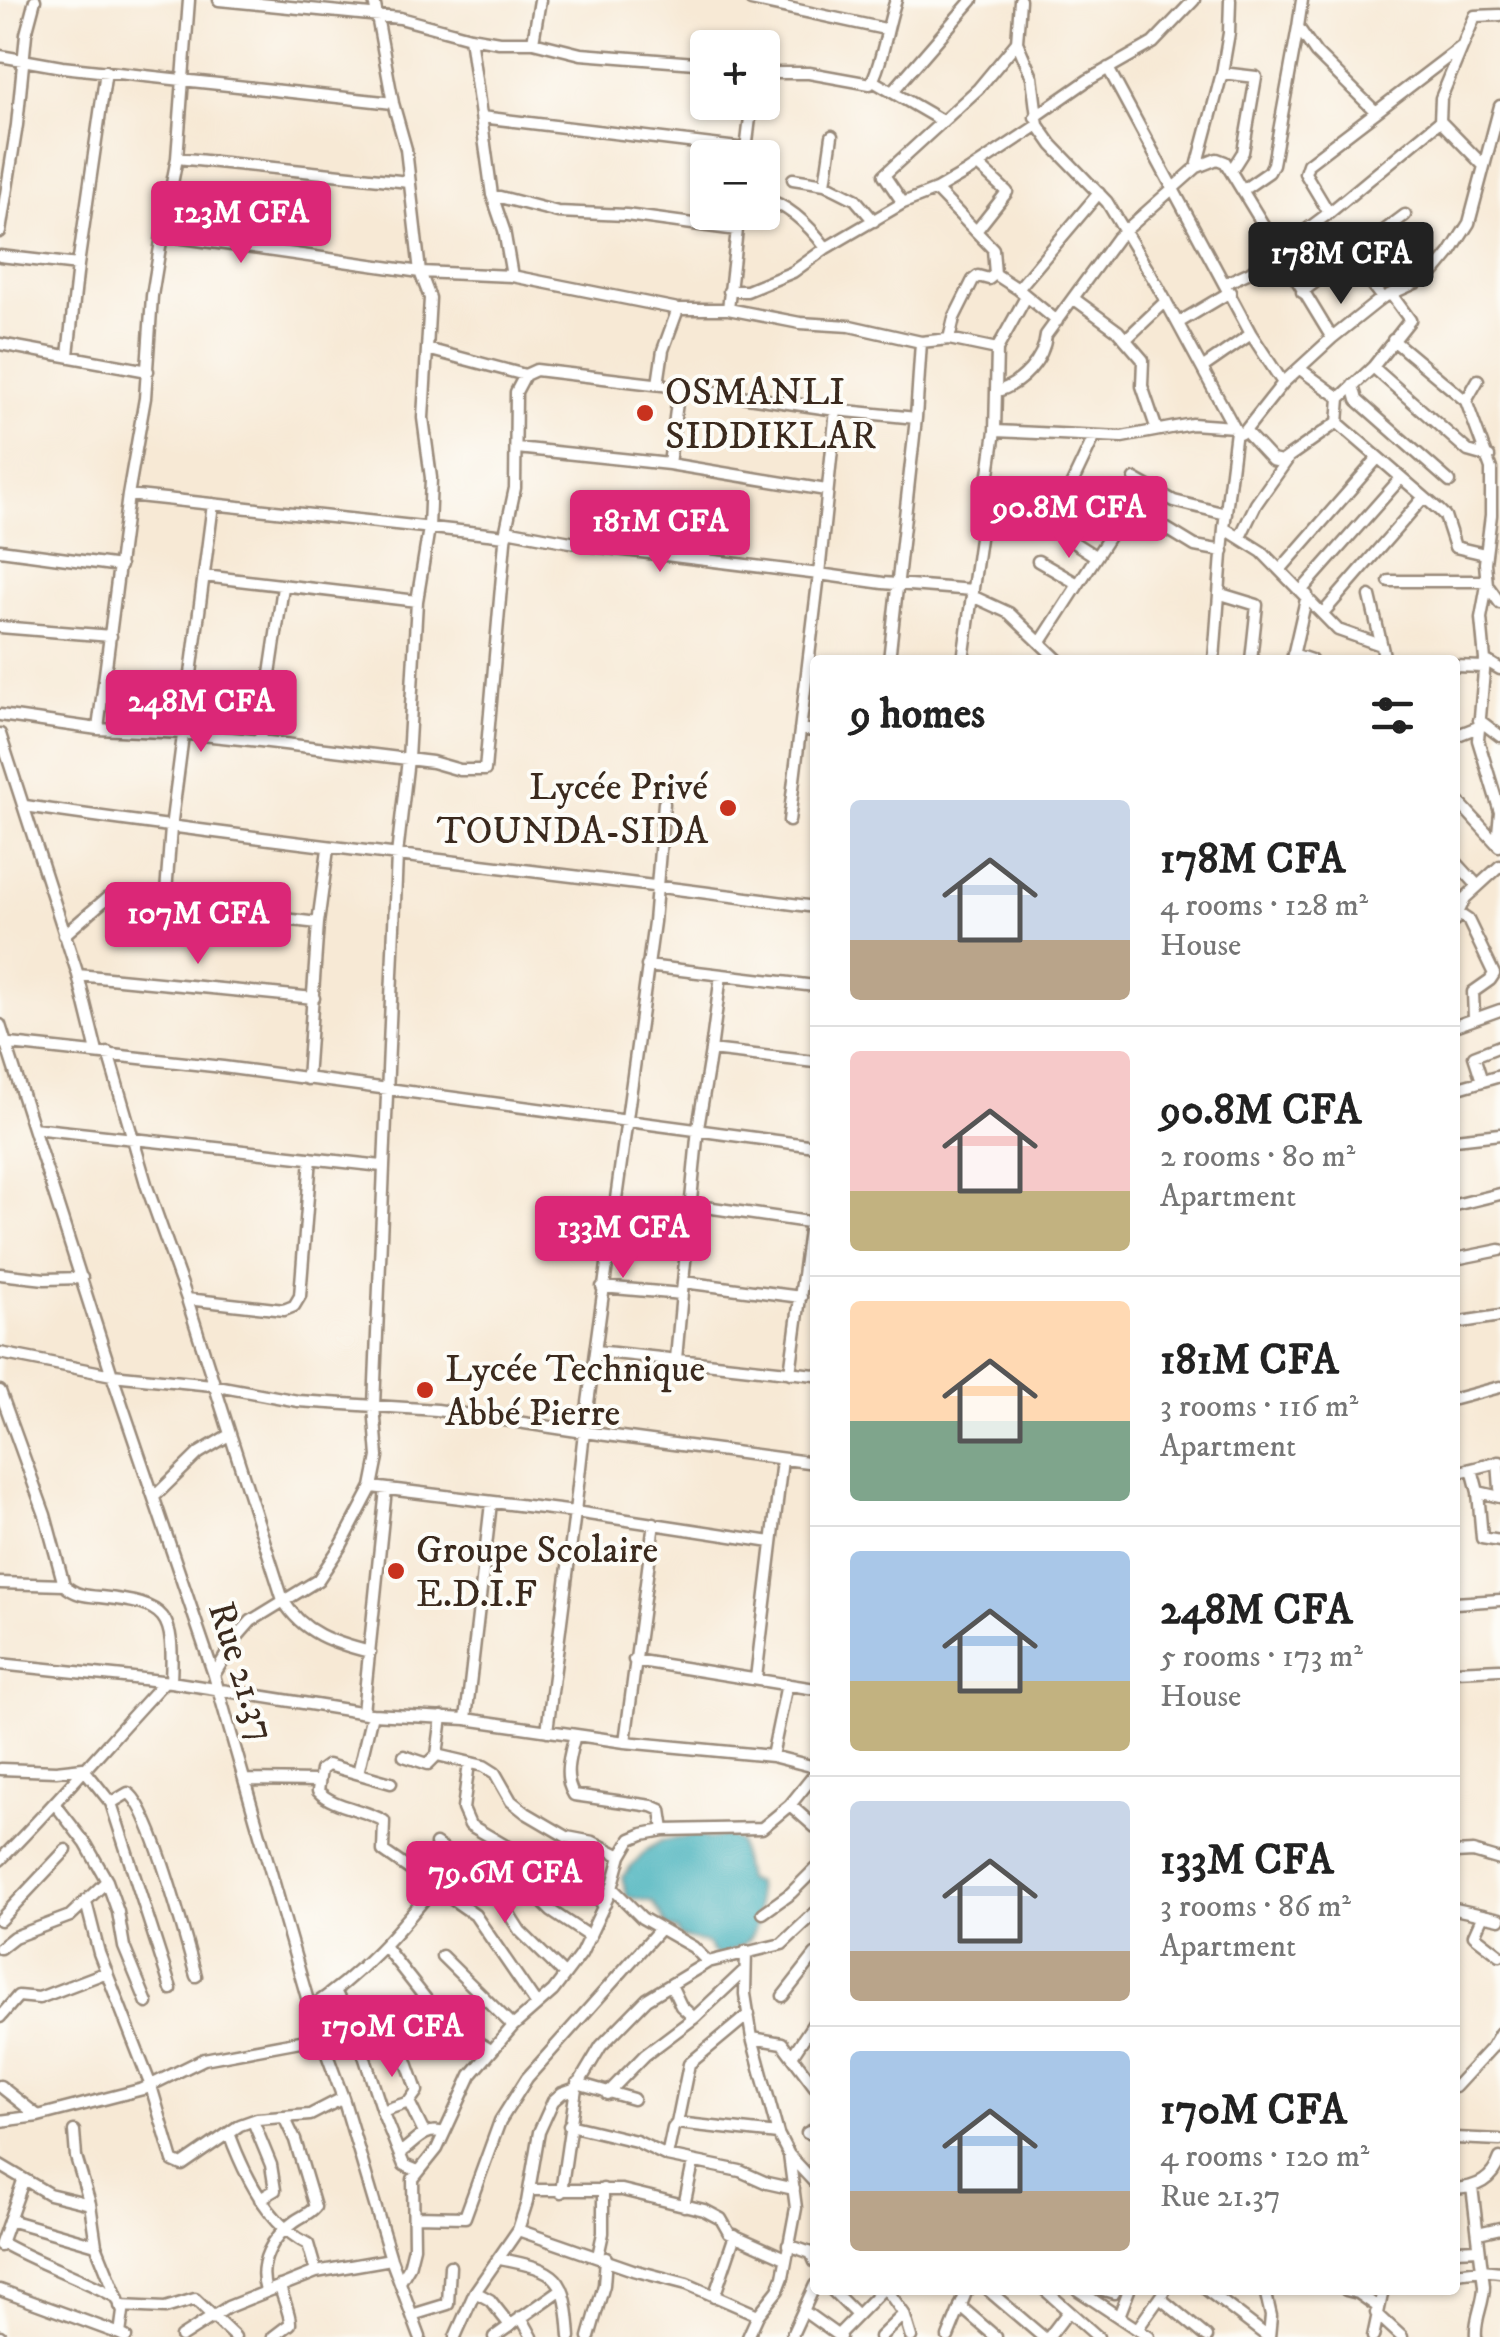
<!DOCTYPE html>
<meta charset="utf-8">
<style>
:root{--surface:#fff;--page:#f6f6f6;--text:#222;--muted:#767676;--line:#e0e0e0;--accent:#db2777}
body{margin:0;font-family:"IM FELL DW Pica",serif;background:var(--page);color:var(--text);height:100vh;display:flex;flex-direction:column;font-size:38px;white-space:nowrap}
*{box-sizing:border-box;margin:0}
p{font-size:32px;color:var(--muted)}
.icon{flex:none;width:55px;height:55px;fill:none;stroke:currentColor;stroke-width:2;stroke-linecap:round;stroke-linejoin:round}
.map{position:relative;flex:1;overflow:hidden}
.sheet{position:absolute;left:810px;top:655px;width:650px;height:1640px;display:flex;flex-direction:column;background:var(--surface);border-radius:10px;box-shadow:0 2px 8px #0004}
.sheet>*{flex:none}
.controls{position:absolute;left:690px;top:30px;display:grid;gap:20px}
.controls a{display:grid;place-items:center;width:90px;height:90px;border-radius:10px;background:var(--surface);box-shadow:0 2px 8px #0004;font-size:50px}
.price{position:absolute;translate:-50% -85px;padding:0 22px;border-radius:10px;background:var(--accent);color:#fff;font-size:32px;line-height:65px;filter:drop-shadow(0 2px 5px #0008)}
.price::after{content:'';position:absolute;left:50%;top:60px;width:30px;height:22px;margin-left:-15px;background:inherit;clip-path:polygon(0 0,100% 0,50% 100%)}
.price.active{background:#222;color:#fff}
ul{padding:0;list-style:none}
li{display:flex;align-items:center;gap:30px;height:250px;padding:0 40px}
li+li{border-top:2px solid var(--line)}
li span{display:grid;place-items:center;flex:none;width:280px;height:200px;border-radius:10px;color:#555}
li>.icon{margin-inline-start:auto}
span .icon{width:120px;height:120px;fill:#fffc;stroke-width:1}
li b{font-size:42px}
h2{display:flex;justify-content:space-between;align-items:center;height:120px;padding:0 40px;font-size:42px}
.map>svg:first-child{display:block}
</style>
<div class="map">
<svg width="1500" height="2337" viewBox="0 0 1500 2337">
<rect width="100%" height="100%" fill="#fdfcf7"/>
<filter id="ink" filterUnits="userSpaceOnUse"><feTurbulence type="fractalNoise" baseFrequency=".01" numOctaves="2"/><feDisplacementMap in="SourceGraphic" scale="20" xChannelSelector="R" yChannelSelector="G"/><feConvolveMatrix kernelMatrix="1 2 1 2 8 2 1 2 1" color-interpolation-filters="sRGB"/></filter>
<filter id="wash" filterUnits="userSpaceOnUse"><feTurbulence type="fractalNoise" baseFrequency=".0048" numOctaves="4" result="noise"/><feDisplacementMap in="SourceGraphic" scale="40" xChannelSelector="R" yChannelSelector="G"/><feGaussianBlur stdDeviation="2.25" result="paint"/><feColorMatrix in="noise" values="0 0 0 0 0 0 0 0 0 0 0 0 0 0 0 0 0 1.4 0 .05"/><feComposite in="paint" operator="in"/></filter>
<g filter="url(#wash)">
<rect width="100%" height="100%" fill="#f7e9d5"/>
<!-- water -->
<path fill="#3eaeb9" stroke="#3c6c6c" stroke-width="2.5" d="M696 1835 709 1839 727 1835 739 1842 746 1879 756 1883C758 1903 761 1932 743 1945 737 1949 727 1951 721 1956L713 1953 707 1943 680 1937 677 1930 668 1927 653 1902 627 1897 622 1877 647 1850 661 1841Z"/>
</g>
<g filter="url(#ink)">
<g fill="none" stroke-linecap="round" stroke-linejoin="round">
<defs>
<path id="minor" d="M219 0 400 18 470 37 499 42H533L581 54 708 64
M751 0 885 29
M1020 0 1017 42 1032 77 1038 125 1052 145 1107 202 1157 285 1236 431 1224 528 1214 660
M1298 27 1302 0
M470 37 492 195 504 230 512 276
M533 42 540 0
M0 56 62 67 393 103
M1108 68 1251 334 1283 383
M762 73H809L870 84C881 70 888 21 896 0
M1222 73 1256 77 1243 152 1231 171
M873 81 942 121
M893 91 972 0
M481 117 746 149
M1035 117 1088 80 1153 43 1194 0
M832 136 825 184 855 199 874 221
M177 158 409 182
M745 158 752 102
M1483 165 1440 121 1441 98 1475 16 1500 15
M1197 167 1217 159 1225 162 1332 338
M793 179 825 184
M936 190 993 249 995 274 1018 289
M1243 190 1269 172 1273 164 1298 27 1316 53 1375 111
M492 195 558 212 626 215 737 230
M762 198C789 205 810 226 826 248
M903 203 884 175 978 89 1017 42
M1329 213 1305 173 1308 164 1461 47
M977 230 1007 192 978 165
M0 232 17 125 26 34 35 0
M162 235 177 158 189 0
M1349 255 1382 298
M0 256 78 265
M1226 283 1250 272 1329 213 1440 121
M729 291H747L793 272 826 248 903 203 936 190 967 172 1038 125
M1302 292 1405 215
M1073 298 1118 331 1143 360 1142 386 1157 430
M728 309 739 212
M1057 321 1018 289 1099 193
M1178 323 1230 292
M949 339 954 318 973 280 978 276 989 279 995 274
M1126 339 1166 301
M1393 340 1466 401
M0 344 148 371
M427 349 525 375
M68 355 78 265 106 71
M1373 367 1468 451 1489 457
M1202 368 1251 334
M1300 369 1340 398 1338 423 1439 510 1445 516 1455 547 1485 554
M1478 380 1466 401 1491 469V515L1485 563 1487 585 1481 618 1485 660 1478 740 1500 812 1497 843
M658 384 663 350 678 309H728L800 323 850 326 921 342 949 339 997 349
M1353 385 1357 400 1450 482
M998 391C1021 384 1044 360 1046 335L1117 238 1197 167 1222 73 1229 33 1230 0
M1340 398 1373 367 1410 320 1391 294
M916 418 836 410 819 574 883 583 973 590
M995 431 1122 437 1192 424 1234 427
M1245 431 1283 383 1332 338 1382 298 1431 276 1450 253 1469 223 1500 106
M1239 434 1245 431 1272 460 1281 462 1338 422
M1094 437 1051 528 1095 556
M517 448 669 464 826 490
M669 464 679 387 836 410
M1135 479 1174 501 1226 514
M1069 491 1092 501 1131 507 1195 546 1223 551
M128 495 506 536
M1224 528 1262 552 1338 630 1381 645
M506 530 592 546 819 574 789 821
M1240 537 1256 504 1287 460
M0 550 120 566
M1038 561 1078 584
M1280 570 1377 459
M204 576 417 601
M1389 581H1486
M1487 585 1500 603
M1301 591 1401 478
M1221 594 1257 605 1251 660
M972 596 1009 613 1058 660
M1370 596 1385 660
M1323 613 1424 497
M0 627 111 636
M1041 642 1116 526 1134 529 1142 514
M1293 654 1311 660
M889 660 916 418 921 342
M963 660 995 431 997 349 1026 297
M1292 660 1307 595
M1485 660 1500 669
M1455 666 1484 667
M0 715 98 729 183 733 260 741 432 762 460 770H485L506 530 515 488 516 392 525 375 536 370 679 387
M1479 720 1500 736
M98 729 128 495 145 398 152 296 162 235 420 272 512 276 678 309
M800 729 815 731
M0 734 78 975 97 1052
M1455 736 1478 727
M260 741 283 587
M1455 798 1499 846
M25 806C288 845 552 871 815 907
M1455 861 1477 885
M165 905 171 828 213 504
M1456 912 1468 920 1494 974 1490 980 1473 992 1474 1018
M1455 920 1465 898 1500 866
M64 935 107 898 318 923
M647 966 815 986
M78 975 314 998
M0 1025 112 1375 214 1675 310 2008 343 2098 391 2259 420 2337
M1455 1026 1500 1010
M1 1043 223 1067 815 1146
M711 1050 721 975
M108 1053 147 1187 187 1299 283 1600C302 1633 334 1643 370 1652
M307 1079 318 923 328 849
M1482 1081 1474 1056 1500 1046
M1455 1089 1500 1076
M33 1128 382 1166
M1455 1139 1500 1134
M692 1205 815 1223
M1455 1205 1500 1194
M1455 1259 1500 1250
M0 1274 45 1279 82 1278
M683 1282 698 1128 711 1050 815 1062
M602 1287 682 1294
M187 1299 284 1310 294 1306 300 1296 311 1158
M1455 1323 1500 1316
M596 1351 815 1375
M0 1353 112 1375 212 1385 298 1401 437 1410 584 1432 654 922 664 803
M676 1359 683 1282 801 1297
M790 1373 810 1223
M0 1391 45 1515 64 1585C75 1595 86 1596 100 1597 169 1604 174 1614 171 1682
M1455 1399 1500 1387
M1498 1462 1500 1488
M1472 1469 1478 1492 1482 1538 1500 1541
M1455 1473 1500 1462
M372 1487 575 1512 584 1432 815 1463
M1478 1492 1500 1497
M154 1497 199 1453 229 1435
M0 1583 64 1585
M1455 1603 1500 1600
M634 1660 815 1689
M0 1664 171 1682 372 1714 466 1719 625 1742 772 1756 815 1767
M1455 1671 1500 1669
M214 1675 237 1637 251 1621 318 1580 342 1544 372 1487 378 1457 374 1406 397 855 408 759 417 601 429 528 431 478 423 418 430 298 420 272 406 149 393 103 374 0
M756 1678 782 1460
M363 1712 386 1489
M466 1719 491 1503
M547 1731 575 1512 771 1542
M575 1735C570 1754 562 1777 574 1795L652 1806 661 1810 664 1830
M625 1742 654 1523
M437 1755 442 1717
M404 1756 428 1764 437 1755 484 1766 495 1773 511 1801 526 1813 567 1837 593 1842 621 1856 612 1888 642 1918 693 1947 708 1962
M772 1756 787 1684
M469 1763 463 1809 470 1825 605 1904
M0 1769 56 1771 83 1768 111 1803 171 1989
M358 1773 372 1714
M246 1780 318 1781
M391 1783 328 1765 321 1770 318 1791C332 1807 365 1809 384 1821L383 1851 475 1915 537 2005
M111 1803 128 1793C150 1803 187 1945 196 1976
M55 1804 86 1844 107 1881 118 1912 124 1947 147 2003
M790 1805 815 1827
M436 1844 488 1881 520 1931 565 1975
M1455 1853 1473 1852 1500 1860
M621 1856 631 1839 643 1834 664 1830 762 1828 790 1805 815 1774
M0 1860C57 1803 109 1741 164 1682
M86 1902 99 1953 151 2086 173 2161 182 2165 240 2125 257 2119 310 2115 343 2098
M503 1905 525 1885 551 1911 590 1937
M1455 1909 1500 1919
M763 1913 791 1893 815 1869
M1483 1915 1474 1935 1500 1955
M0 1920 66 1850
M385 1947 444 2022 491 2050
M0 1948 14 1937 70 1916 107 1881
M746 1951 745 1994 752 2038 782 2043 815 2087
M442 1956 513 2026
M671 1985 681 2006 694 2018 745 1970
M335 1991 357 2034 382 2111
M783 1996 815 1955
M310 2008C360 1975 398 1932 435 1886
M0 2017 18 1996 39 1998 107 1972
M403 2022 399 2040 417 2091 409 2102 424 2133
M752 2038 778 2134 789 2155 815 2183
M792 2056 815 2021
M577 2083 633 2099
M0 2086 38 2116
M1455 2087 1492 2047 1500 2033
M607 2094 645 2055 694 2018
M409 2102 382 2111 399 2153C415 2144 423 2126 444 2133
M0 2121 38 2116 143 2089 204 2059 322 2037
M253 2121 271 2165 275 2190 260 2199
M677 2123 689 2064 749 2014
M569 2125 636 2141 667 2156 740 2171 767 2183 794 2189
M74 2131 76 2157 90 2204 96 2245 123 2312 120 2334 126 2337
M229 2133C244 2174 268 2225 308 2244L316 2272
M807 2133 815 2129
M1455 2138 1500 2140
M399 2153 404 2165 418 2171
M667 2156 673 2128 677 2123 778 2134
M0 2165 49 2194 90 2204
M1472 2187 1484 2286C1484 2305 1474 2318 1476 2337
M1455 2189C1477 2187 1492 2181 1500 2158
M530 2190H622L704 2210 721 2219 729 2233 785 2258
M561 2192 576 2088
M684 2206 693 2163
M414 2216 465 2217 500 2121 527 2078 659 1930
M9 2220 96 2245
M518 2230 633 2270 687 2284 758 2315
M1478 2233 1500 2228
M2 2243C39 2264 78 2276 116 2297
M788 2245 811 2253 815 2262
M0 2246 23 2181
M1455 2250 1479 2249
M598 2256 603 2233V2189
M500 2259C559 2270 566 2276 570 2337
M1455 2273 1482 2270 1500 2272
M400 2282 409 2267 414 2247 413 2179 437 2149 471 2075 513 2026 553 1991 581 1954 612 1888
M0 2290 120 2334
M832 2290 856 2314
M887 2290 904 2314 911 2337
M988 2290 1043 2337
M1045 2290 1098 2337
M1078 2290 1149 2337
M1104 2290 1114 2293
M1207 2290 1268 2337
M1265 2290 1271 2316 1269 2337
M1346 2290 1358 2293 1378 2307
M266 2291C257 2263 272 2237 295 2221 302 2216 309 2214 315 2207L295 2140 285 2119
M475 2292 490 2300 509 2324
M714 2297 735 2235
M1160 2298 1207 2337
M120 2306 165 2308 195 2299 235 2337
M960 2306 996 2337
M805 2312 840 2337
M1376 2313 1402 2337
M412 2315 448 2304 450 2266
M1119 2316 1129 2290
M521 2317 532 2337
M1138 2328 1165 2290
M838 2335 882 2290
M0 2336 1 2337
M181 2337 228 2307 316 2272 391 2259
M273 2337 290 2324C291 2315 282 2297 280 2286
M455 2337 475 2292 518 2230 527 2202 539 2132 553 2101 562 2093 576 2088 601 2046 647 1999 708 1962 782 1944 815 1913
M494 2337 562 2289
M589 2337 604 2285 606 2258
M748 2337 758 2315 778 2290 783 2277 796 2208 789 2155
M791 2337 815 2285
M880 2337 904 2314
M948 2337 967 2290
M1049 2337 1068 2312
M1373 2337 1383 2290"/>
</defs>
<!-- minor casing -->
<use href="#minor" stroke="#998a7a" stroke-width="15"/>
<!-- minor -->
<use href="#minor" stroke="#fff" stroke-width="10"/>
</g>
</g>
<!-- markers -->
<g fill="#c8321e" stroke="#fdfcf7" stroke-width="4">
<circle cx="645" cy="413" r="10"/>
<circle cx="728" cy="808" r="10"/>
<circle cx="425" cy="1390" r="10"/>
<circle cx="396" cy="1571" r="10"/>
</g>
<g text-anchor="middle" stroke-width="8" stroke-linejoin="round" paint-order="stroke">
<!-- poi labels -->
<g font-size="38" fill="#3b2a1e" stroke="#fdfcf7" text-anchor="start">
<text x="665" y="404">OSMANLI<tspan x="665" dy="44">SIDDIKLAR</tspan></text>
<text x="708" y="799" text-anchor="end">Lycée Privé<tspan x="708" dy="44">TOUNDA-SIDA</tspan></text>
<text x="445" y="1381">Lycée Technique<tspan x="445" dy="44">Abbé Pierre</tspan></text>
<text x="416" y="1562">Groupe Scolaire<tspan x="416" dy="44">E.D.I.F</tspan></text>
</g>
<!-- street labels -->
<g font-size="38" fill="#3b2a1e" stroke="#fdfcf7">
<text transform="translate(243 1671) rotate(72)" y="13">Rue 21.37</text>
</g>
</g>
</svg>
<div class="controls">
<a>+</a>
<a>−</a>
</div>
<b class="price" style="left:241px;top:266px">123M CFA</b>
<b class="price active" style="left:1341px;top:307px">178M CFA</b>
<b class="price" style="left:1069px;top:561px">90.8M CFA</b>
<b class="price" style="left:660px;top:575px">181M CFA</b>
<b class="price" style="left:201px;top:755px">248M CFA</b>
<b class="price" style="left:198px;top:967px">107M CFA</b>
<b class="price" style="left:623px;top:1281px">133M CFA</b>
<b class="price" style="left:505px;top:1926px">79.6M CFA</b>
<b class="price" style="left:392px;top:2080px">170M CFA</b>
<section class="sheet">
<h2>9 homes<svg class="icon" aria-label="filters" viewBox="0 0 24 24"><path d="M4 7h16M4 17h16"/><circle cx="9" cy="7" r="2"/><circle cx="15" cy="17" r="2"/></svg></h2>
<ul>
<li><span style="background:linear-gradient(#c9d6e8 70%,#b9a48a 0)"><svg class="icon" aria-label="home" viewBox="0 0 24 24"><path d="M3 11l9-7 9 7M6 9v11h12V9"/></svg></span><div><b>178M CFA</b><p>4 rooms · 128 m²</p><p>House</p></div></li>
<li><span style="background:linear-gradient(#f6c9c9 70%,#c2b280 0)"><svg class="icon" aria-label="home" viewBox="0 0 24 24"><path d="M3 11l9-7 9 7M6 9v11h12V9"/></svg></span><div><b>90.8M CFA</b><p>2 rooms · 80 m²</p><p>Apartment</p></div></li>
<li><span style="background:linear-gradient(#ffd9b3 60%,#7fa58c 0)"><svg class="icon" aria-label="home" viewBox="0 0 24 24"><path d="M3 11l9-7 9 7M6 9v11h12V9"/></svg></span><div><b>181M CFA</b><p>3 rooms · 116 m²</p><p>Apartment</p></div></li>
<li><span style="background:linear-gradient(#a9c7e8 65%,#c2b280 0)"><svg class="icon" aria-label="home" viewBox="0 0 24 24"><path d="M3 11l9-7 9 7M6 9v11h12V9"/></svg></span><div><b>248M CFA</b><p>5 rooms · 173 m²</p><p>House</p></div></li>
<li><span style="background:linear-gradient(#c9d6e8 75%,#b9a48a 0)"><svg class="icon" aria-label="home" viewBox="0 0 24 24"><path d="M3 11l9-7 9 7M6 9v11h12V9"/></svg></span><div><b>133M CFA</b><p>3 rooms · 86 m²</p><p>Apartment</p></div></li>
<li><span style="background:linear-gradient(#a9c7e8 70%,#b9a48a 0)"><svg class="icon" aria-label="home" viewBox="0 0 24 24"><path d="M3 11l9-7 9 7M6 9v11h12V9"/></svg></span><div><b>170M CFA</b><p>4 rooms · 120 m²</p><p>Rue 21.37</p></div></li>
</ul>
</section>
</div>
